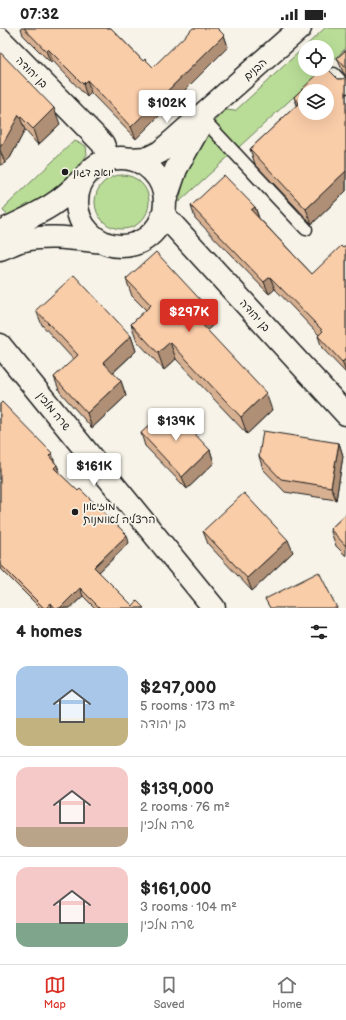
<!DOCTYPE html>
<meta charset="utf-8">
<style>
:root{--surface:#fff;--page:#f6f6f6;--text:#222;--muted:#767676;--line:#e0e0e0;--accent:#d93025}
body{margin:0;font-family:"Balsamiq Sans","Playpen Sans Hebrew",sans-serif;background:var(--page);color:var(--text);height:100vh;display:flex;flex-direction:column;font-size:15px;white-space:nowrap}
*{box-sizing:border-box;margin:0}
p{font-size:13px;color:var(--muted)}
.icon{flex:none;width:22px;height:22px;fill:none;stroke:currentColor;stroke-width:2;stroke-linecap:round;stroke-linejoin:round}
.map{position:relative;height:580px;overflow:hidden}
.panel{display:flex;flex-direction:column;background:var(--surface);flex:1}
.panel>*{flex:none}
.controls{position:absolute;left:298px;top:12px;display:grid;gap:8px}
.controls a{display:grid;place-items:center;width:36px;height:36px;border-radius:50%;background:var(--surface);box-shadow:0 4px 16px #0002;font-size:20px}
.price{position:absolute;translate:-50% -34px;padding:0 9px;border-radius:4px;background:#fff;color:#222;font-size:13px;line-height:26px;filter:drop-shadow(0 1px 2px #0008)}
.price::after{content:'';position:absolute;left:50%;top:24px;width:12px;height:9px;margin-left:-6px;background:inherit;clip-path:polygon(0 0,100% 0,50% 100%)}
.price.active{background:var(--accent);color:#fff}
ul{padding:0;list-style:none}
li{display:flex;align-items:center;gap:12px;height:100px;padding:0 16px}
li+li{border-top:1px solid var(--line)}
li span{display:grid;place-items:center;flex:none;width:112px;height:80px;border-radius:12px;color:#555}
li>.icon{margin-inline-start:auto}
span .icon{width:48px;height:48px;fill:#fffc;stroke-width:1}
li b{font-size:17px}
h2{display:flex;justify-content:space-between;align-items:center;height:48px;padding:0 16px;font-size:17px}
.status{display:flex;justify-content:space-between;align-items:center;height:28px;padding:0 20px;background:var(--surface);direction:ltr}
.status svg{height:11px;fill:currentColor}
.dock{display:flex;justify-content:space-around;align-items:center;height:56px;border-top:1px solid var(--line);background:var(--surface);font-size:11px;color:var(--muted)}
.dock a{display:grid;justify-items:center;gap:2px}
.dock .active{color:var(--accent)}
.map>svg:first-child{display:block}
</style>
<div class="status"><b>07:32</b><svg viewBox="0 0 49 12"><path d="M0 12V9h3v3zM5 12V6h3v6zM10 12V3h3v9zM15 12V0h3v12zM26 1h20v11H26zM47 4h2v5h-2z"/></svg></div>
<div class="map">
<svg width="346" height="580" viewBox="0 0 346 580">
<rect width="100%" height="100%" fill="#f7f3e8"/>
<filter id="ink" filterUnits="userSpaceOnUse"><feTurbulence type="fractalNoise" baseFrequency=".025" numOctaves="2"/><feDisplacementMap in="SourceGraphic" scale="8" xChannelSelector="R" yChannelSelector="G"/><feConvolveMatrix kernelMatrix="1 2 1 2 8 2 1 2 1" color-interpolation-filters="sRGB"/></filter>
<g filter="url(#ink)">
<!-- green -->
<path fill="#b9dd97" stroke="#6a7c5a" d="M325 0H346V20L327 38V19H305V41H324L179 174 186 142 203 106 226 82 235 83Z
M74 113 80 115 86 118 87 126 81 137 34 178 8 187 3 183 6 178Z
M95 174a27 27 0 1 1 54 0a27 27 0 1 1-54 0Z"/>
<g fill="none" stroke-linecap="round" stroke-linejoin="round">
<defs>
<path id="service" d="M334 46 346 59
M204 92 306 201"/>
<path id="minor" d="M0 11 103 116 109 132
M77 174a44 44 0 1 1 88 0a44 44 0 1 1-88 0Z
M129 131 148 130 160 124 300 0
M165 173 176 141 201 96
M164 187 346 386
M0 204C33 187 56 180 82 151
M0 221C7 219 13 215 20 213 47 206 75 211 102 214
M0 317 214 580"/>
</defs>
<!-- service casing -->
<use href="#service" stroke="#1c1c1c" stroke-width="15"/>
<!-- minor casing -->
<use href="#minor" stroke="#1c1c1c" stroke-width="25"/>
<!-- service -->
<use href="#service" stroke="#f7f3e8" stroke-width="12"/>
<!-- minor -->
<use href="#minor" stroke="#f7f3e8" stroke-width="22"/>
</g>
<!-- wall -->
<path fill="#d7b091" stroke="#1c1c1c" d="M21 0H111L143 33 153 39 224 7 228 19 136 111 91 65 87 69 53 33 51 35 23 7Z
M346 22V48L343 44 337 30Z
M0 24 60 96 38 117 25 102 10 130 5 135 0 137Z
M346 49V163L312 196 255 136 250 121 297 77 294 69 338 51H343Z
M191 178 255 179 259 190 312 246 346 218V345L322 320 318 308 319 307 275 261 269 266 195 190Z
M126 251 207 279 214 296 207 302 272 382 247 406 176 331 164 342 137 313 131 296 146 282 132 268Z
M36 282 131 308 136 323 113 345 121 353 126 368 92 400 60 364 54 349 74 332 42 297Z
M0 376 54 432V433L60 444 59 445 129 515 99 544 133 578 144 580H95L83 568 70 580H40L0 540Z
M141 405 210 422 214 435 187 461 145 418Z
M339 415 343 428 336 472 285 464 263 441 259 428Z
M346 486V528L336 518 330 501Z
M203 503 293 524 252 563 208 516Z"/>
<!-- shaded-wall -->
<path fill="#af9076" stroke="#1c1c1c" d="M224 7 228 19 136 111 131 99Z
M48 21 53 33 51 35 46 23Z
M87 52 91 65 87 69 83 56Z
M54 80 60 96 38 117 33 101Z
M19 87 25 102 10 130 5 135 0 122V119Z
M346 143V163L312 196 306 181Z
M255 179 259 191 251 182Z
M270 249 275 261 269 266 264 254Z
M207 279 214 296 202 307 196 290Z
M131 308 136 323 108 349 103 334Z
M170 314 176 331 164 342 158 325Z
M346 331V344L342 334Z
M121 353 126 368 92 400 87 385Z
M266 365 272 382 247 406 241 389Z
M339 415 343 428 336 472 331 459Z
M210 422 214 435 187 461 182 449Z
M52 425 54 432 51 435 49 428Z
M57 437 60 444 57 447 54 440Z
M127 507 129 515 97 546 94 539Z
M288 512 293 524 252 563 247 550Z
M80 560 83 568 70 580H60Z
M51 575 52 580H46Z"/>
<!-- building -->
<path fill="#facda9" stroke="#1c1c1c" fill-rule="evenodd" d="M24 0H111L143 33 145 31 153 39 193 0H217L224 7 131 99 87 52 83 56 48 21 46 23Z
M346 22V40L337 30Z
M0 24 54 80 33 101 19 87 4 114 0 119Z
M327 40 338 51H343L346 49V143L306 181 250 121 299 75 294 69 323 41 324 42ZM305 63H327V85H305Z
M224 147 255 179 251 182 312 246 341 218 343 220 346 218V331L342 334 318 308 323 303 270 249 264 254 191 178Z
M156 224 207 279 196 290 266 365 241 389 170 314 158 325 131 296 151 277 126 251Z
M74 247 131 308 103 334 121 353 87 385 54 349 78 327 36 282Z
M2 374 52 425 49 428 57 437 54 440 78 463 80 461 127 507 94 539 133 578 137 573 144 580H100L80 560 60 580H55L51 575 46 580H44L0 536V376Z
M169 379 210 422 182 449 141 405Z
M263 403 339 415 331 459 281 451 259 428Z
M244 465 288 512 247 550 203 503Z
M346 486V518L330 501Z
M319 544 337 580H270L265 571Z"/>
</g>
<!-- markers -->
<g fill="#1c1c1c" stroke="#f7f3e8" stroke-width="1.5">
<circle cx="65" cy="144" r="4"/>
<circle cx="75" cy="484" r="4"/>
</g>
<g text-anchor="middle" stroke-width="3.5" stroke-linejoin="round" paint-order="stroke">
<!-- street labels -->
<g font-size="11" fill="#1c1c1c" stroke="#f7f3e8">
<text transform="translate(255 41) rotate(-42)" y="4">הבנים</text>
<text transform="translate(32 44) rotate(45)" y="4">בן יהודה</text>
<text transform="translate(255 287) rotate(48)" y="4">בן יהודה</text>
<text transform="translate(54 383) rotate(51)" y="4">שרה מלכין</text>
</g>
<!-- poi labels -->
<g font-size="11" fill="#1c1c1c" stroke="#f7f3e8" text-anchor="start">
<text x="73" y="148">יואב דגון</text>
<text x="83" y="482">מוזיאון<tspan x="83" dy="13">הרצליה לאומנות</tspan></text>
</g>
</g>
</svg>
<div class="controls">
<a><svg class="icon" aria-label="locate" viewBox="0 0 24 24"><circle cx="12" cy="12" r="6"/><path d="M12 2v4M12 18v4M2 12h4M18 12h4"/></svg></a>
<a><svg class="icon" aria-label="layers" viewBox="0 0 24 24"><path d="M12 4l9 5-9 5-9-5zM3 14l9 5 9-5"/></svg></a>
</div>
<b class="price" style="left:167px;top:96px">$102K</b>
<b class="price active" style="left:189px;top:305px">$297K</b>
<b class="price" style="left:176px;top:414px">$139K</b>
<b class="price" style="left:94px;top:459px">$161K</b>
</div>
<section class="panel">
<h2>4 homes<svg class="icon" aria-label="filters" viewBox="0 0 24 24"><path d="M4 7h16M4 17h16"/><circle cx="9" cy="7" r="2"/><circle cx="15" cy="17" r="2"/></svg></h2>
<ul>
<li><span style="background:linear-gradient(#a9c7e8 65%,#c2b280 0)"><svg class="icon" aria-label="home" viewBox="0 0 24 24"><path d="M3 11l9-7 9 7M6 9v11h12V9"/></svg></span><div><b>$297,000</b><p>5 rooms · 173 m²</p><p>בן יהודה</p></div></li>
<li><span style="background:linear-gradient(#f6c9c9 75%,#b9a48a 0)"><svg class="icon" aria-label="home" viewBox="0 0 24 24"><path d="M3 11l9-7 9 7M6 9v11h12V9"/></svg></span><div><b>$139,000</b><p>2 rooms · 76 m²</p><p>שרה מלכין</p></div></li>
<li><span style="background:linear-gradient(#f6c9c9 70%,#7fa58c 0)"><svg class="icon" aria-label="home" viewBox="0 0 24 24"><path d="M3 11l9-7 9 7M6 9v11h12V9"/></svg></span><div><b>$161,000</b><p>3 rooms · 104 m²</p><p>שרה מלכין</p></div></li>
</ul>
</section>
<nav class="dock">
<a class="active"><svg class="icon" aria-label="map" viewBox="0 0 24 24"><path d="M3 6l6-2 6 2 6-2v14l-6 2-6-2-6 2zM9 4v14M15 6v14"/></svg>Map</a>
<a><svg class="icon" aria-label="saved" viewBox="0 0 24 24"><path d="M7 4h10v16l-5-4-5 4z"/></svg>Saved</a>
<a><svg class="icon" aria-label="home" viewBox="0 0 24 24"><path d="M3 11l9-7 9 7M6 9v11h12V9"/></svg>Home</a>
</nav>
